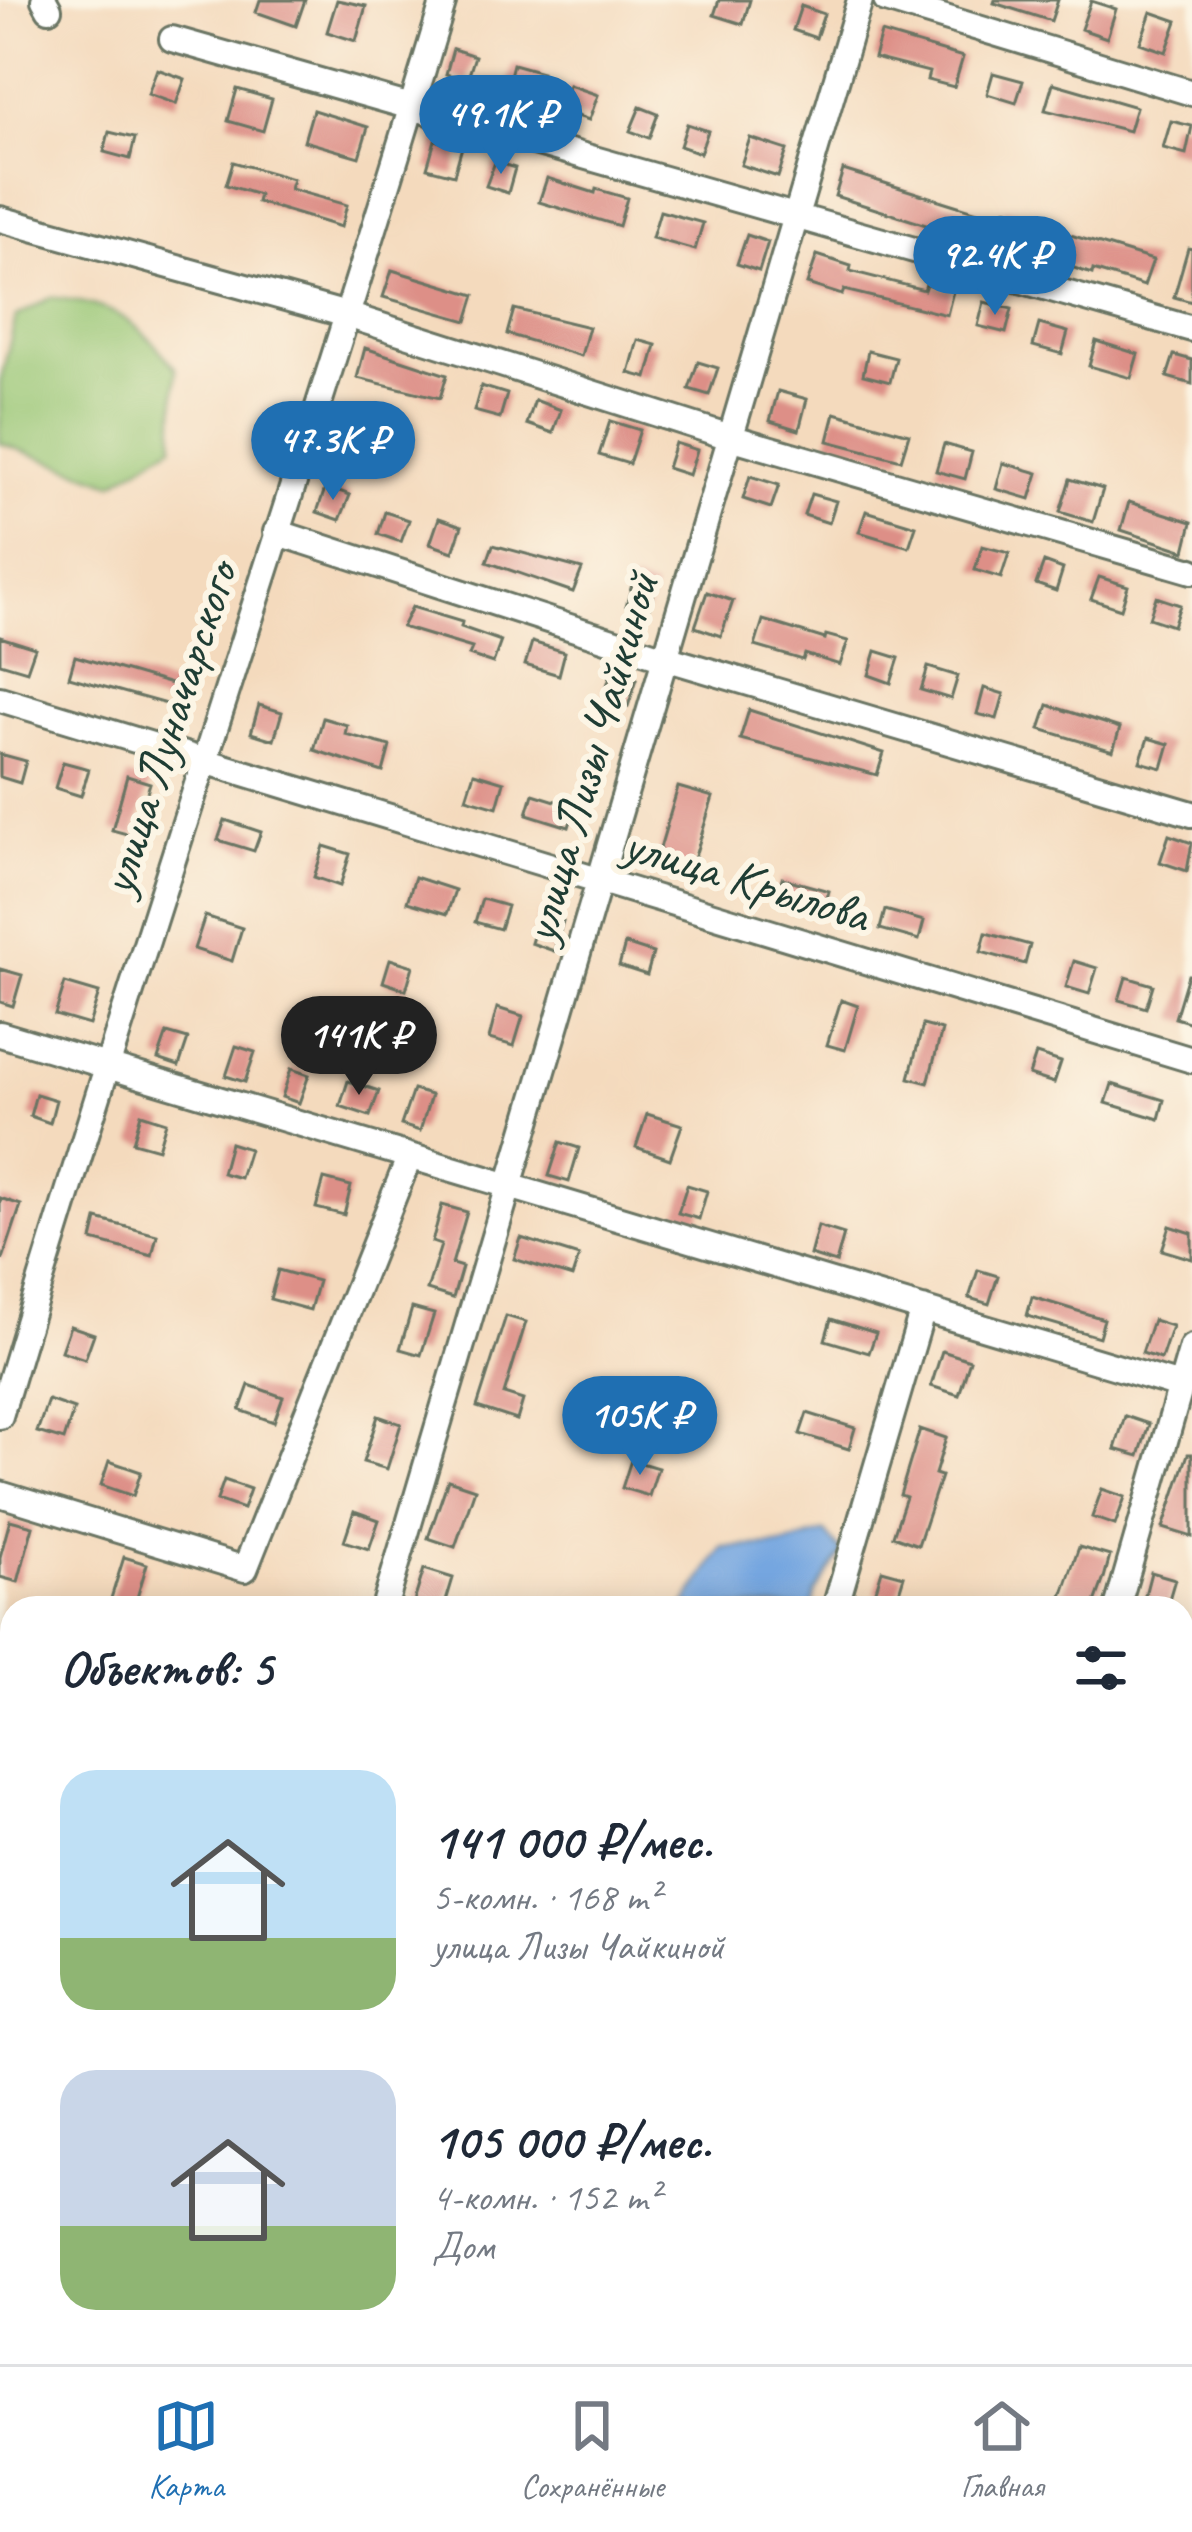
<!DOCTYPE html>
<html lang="ru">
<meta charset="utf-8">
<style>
:root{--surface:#fff;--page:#f6f6f7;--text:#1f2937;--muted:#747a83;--line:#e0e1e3;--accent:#1f6fb2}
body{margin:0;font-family:Caveat,sans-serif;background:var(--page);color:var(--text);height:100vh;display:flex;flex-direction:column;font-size:45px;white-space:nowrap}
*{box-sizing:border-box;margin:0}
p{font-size:39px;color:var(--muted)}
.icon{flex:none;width:66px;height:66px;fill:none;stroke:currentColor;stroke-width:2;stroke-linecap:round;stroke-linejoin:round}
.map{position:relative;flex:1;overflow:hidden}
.sheet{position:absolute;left:0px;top:1596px;width:1194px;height:768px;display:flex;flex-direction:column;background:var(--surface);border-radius:36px 36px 0 0;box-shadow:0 6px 30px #0003}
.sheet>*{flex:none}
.price{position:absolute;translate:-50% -102px;padding:0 27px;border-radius:42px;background:var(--accent);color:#fff;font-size:39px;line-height:78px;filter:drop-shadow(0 3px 6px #0008)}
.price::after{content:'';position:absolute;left:50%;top:72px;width:36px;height:27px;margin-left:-18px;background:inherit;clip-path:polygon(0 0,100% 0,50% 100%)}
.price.active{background:#222;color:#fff}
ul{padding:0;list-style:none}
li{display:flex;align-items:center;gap:36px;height:300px;padding:0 60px}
li span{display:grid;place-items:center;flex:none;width:336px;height:240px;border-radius:36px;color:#555}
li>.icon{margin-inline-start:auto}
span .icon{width:144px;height:144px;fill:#fffc;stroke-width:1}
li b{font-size:51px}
h2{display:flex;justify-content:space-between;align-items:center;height:144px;padding:0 60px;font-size:51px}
.tabs{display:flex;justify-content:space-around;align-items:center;height:168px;border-top:3px solid var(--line);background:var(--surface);font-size:33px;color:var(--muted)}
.tabs a{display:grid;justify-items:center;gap:6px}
.tabs .active{color:var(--accent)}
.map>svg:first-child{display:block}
</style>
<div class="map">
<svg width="1192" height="2364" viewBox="0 0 1192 2364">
<rect width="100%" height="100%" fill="#fcf5e5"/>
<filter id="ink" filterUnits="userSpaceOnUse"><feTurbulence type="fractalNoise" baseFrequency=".00833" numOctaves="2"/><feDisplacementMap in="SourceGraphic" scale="24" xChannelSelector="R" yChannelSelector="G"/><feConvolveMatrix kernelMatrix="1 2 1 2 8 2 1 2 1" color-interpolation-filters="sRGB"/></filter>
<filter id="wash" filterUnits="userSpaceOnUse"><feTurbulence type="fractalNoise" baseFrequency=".004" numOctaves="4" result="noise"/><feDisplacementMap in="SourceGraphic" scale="48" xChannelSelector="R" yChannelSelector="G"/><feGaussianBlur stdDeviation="2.7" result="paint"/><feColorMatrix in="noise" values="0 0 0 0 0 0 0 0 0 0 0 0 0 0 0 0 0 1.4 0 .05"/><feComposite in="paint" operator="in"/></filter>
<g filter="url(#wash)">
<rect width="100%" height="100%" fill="#f4dabd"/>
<!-- green -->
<path fill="#98c674" stroke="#5c8254" stroke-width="3" d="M52 297C118 307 134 318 176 369L173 445 113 483 0 443V383L16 317Z"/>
<!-- water -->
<path fill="#75a6e0" stroke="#4a728a" stroke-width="3" d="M825 1532 842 1552 815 1593 812 1608 684 1607 722 1547 783 1545Z"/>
<g id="blocks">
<!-- building -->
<path fill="#dd8f87" d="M260 0H305L296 26 256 12Z
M337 0 366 6 356 41 327 32Z
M719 0H750L743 24 714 15Z
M995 0H1058L1051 21 994 3Z
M1091 1 1116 9 1107 38 1081 29Z
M801 6 824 14 816 38 793 30Z
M1151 12 1177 21 1166 52 1140 43Z
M881 33 963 57 954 87 927 80 929 72 874 58Z
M453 49 475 56 467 81 446 74Z
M513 64 542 72 532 107 504 99Z
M157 69 185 79 176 104 148 94Z
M993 73 1023 81 1016 103 987 94Z
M1053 83 1136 107 1129 131 1045 110Z
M569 85 598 95 589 120 560 110Z
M237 89 272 99 263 131 228 121Z
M640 107 658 114 649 138 630 131Z
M313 110 368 127 359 157 304 141Z
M1171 121 1192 126 1186 154 1163 148Z
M687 124 708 131 700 153 680 146Z
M109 132 135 138 130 159 104 152Z
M750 138 787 150 778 177 741 165Z
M435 140 462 147 454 175 427 168Z
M233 162 293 179 290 189 347 205 341 227 257 202 259 195 226 185Z
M495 162 515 168 508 193 486 186Z
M843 170 1003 220 1006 209 1023 214 1021 220 1153 260 1144 286 1093 270 1092 274 1062 264 972 231 970 239 835 196Z
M547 178 595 193 596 189 627 198 619 226 539 202Z
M660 211 703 223 695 250 652 238Z
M747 235 768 242 759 271 737 264Z
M1188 248 1192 249V302L1174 297Z
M817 255 851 266 850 271 924 290 926 284 953 291 947 315 844 290 842 295 807 284Z
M392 270 475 295 467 321 383 297Z
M984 302 1012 309 1006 333 978 326Z
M514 309 589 327 581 356 507 334Z
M1039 324 1068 332 1062 354 1033 346Z
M638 340 656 345 647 378 629 373Z
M1096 341 1138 354 1131 378 1089 366Z
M365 348 447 375 440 398 357 378Z
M868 351 896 358 890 382 863 375Z
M1174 355 1192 360V384L1167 377Z
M698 362 718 368 709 395 689 389Z
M481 386 507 394 500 418 474 411Z
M778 391 807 399 799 430 770 421Z
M535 400 561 410 553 433 527 424Z
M835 413 909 434 901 460 828 441Z
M610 421 640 430 629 464 599 455Z
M675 443 697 450 689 475 667 468Z
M944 444 972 452 965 479 936 471Z
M1003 463 1038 473 1030 499 996 489Z
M750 476 779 485 771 508 743 499Z
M1070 479 1103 489 1093 522 1060 512Z
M326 486 350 495 340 520 317 512Z
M811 494 836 501 829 523 804 515Z
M1129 502 1192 522 1185 551 1121 530Z
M866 511 916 526 909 547 859 532Z
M385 512 409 520 401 542 378 534Z
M439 518 462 526 453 552 430 544Z
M493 545 582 569 573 592 487 562Z
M982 546 1009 553 1001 578 975 570Z
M1044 562 1063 569 1056 591 1036 584Z
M1099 577 1128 586 1121 609 1091 599Z
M633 581 655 588 648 612 626 606Z
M707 592 733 601 721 636 695 627Z
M1156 597 1180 605 1173 626 1149 618Z
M412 607 462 622 461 627 501 641 493 663 469 655 472 648 402 627Z
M763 620 825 639 826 635 848 641 840 665 805 654 803 660 755 646Z
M0 637 35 648 27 671 0 663Z
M532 642 565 652 559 675 525 665Z
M876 651 899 658 891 683 869 675Z
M75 656 178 686 173 706 69 677Z
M928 667 958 676 951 699 921 690Z
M612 670 637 679 628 706 603 698Z
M984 688 1004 694 997 719 977 714Z
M259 705 282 712 274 740 251 733Z
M1048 705 1120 728 1113 751 1040 729Z
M749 710 884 753 877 775 740 739Z
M323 718 347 725 345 734 390 746 383 772 314 750Z
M1148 738 1169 744 1162 768 1140 762Z
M0 754 26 761 20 783 0 777Z
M63 762 89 769 81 796 55 788Z
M474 773 504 782 497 807 466 798Z
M127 776 150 783 134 836 112 830Z
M678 787 713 797 689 876 655 865Z
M533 794 575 807 569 827 527 814Z
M225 820 261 832 254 851 218 840Z
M1169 835 1192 843 1187 871 1160 862Z
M324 846 350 854 340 886 314 877Z
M415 877 455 890 447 914 407 902Z
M782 878 829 891 823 912 776 898Z
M482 899 507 906 500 929 475 922Z
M885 910 924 921 919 940 880 929Z
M540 913 563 921 554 951 531 943Z
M205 916 242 928 232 961 194 949Z
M986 933 1030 945 1025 964 981 952Z
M625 944 653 953 647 975 619 966Z
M390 959 413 966 406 990 383 982Z
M1074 961 1097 968 1089 994 1066 987Z
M0 969 22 975 13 1006 0 1002Z
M1188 975H1192V1023L1175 1018Z
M1126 977 1153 985 1146 1008 1119 1000Z
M65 983 99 993 89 1025 55 1015Z
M841 1000 858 1006 845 1050 827 1045Z
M497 1008 523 1016 514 1046 489 1039Z
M923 1025 942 1030 928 1083 909 1078Z
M167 1033 188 1039 179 1066 158 1059Z
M236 1046 255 1052 245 1082 226 1076Z
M1036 1054 1061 1062 1054 1083 1029 1075Z
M291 1069 309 1075 299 1103 282 1097Z
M348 1081 379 1091 370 1116 340 1106Z
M1112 1084 1164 1100 1159 1119 1106 1103Z
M413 1090 431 1095 420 1131 401 1125Z
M36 1094 56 1100 50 1123 30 1116Z
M141 1114 166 1122 158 1149 133 1142Z
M647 1114 682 1125 670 1159 636 1147Z
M560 1142 579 1148 569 1182 549 1176Z
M230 1143 249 1149 240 1178 222 1173Z
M324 1179 351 1186 344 1215 316 1208Z
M687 1185 707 1191 699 1219 678 1213Z
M0 1198 21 1205 3 1259H0Z
M442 1205 467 1212 452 1264 462 1267 453 1298 427 1290 441 1245 432 1242Z
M97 1219 157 1235 152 1256 92 1240Z
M818 1226 844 1234 836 1263 810 1255Z
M1170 1226 1192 1233V1259L1162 1250Z
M521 1238 579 1256 572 1277 514 1259Z
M278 1270 318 1281 310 1310 270 1299Z
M978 1270 998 1276 989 1304 969 1298Z
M1032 1297 1104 1319 1099 1337 1027 1316Z
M412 1308 434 1314 421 1355 400 1349Z
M506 1316 526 1322 504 1394 523 1400 517 1420 477 1407Z
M831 1319 876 1333 869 1353 825 1340Z
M1153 1320 1172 1326 1161 1359 1142 1353Z
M70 1326 94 1334 85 1359 61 1351Z
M942 1351 970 1360 959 1395 931 1386Z
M249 1385 283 1397 274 1422 240 1410Z
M48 1400 74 1409 64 1440 37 1432Z
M681 1400 695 1420 668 1437 655 1417Z
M807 1413 855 1428 849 1449 800 1434Z
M378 1416 401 1424 387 1469 363 1462Z
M1125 1416 1149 1424 1139 1456 1115 1449Z
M920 1429 946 1438 935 1474 941 1476 918 1545 893 1536 906 1497 900 1495Z
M1188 1454H1192V1537L1163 1528Z
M631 1460 658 1468 649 1496 622 1488Z
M109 1461 141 1472 133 1496 101 1485Z
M224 1480 250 1489 243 1509 217 1500Z
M448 1480 475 1489 455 1547 428 1538Z
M1102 1489 1125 1497 1115 1525 1092 1517Z
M354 1511 379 1520 369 1549 344 1541Z
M10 1520 33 1526 18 1582 0 1577V1557Z
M1079 1547 1110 1556 1104 1578 1093 1608H1058Z
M124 1557 147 1564 134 1608H108Z
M424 1569 453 1578 444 1608H412Z
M882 1570 904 1576 897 1599 875 1593Z
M1151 1572 1175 1579 1167 1606 1144 1599Z"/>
</g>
</g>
<g filter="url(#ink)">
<use href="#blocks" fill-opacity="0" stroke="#6a7464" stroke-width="3"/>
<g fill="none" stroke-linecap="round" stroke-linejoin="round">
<defs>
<path id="minor" d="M44 0 49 9
M886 0 1192 93
M172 39 1192 329
M0 219 347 315 730 437 1192 571
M276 532 665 658 1192 814
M0 699 1192 1060
M0 1034 1180 1386
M0 1416C141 942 302 474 444 0
M0 1494 245 1569 409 1158
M384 1608 860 0
M835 1608 923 1309
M1117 1608 1192 1347
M0 1728 12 1732
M0 1840 12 1843
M0 2190 12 2193
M1182 2204 1192 2209
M0 2290 12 2296
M53 2364 57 2352
M160 2364 164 2352
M611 2364 614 2352
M1183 2364 1192 2348"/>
</defs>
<!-- minor casing -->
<use href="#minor" stroke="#6a7464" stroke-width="30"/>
<!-- minor -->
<use href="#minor" stroke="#fff" stroke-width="24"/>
</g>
</g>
<g text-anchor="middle" stroke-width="12" stroke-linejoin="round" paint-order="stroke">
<!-- street labels -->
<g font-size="51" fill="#1f3d34" stroke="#fcf5e5">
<text transform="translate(167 728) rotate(-72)" y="18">улица Луначарского</text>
<text transform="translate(589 757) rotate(-74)" y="18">улица Лизы Чайкиной</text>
<text transform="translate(747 878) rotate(17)" y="18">улица Крылова</text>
</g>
</g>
</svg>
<b class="price" style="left:501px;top:177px">49.1K ₽</b>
<b class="price" style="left:995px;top:318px">92.4K ₽</b>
<b class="price" style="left:333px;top:503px">47.3K ₽</b>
<b class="price active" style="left:359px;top:1098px">141K ₽</b>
<b class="price" style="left:640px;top:1478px">105K ₽</b>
<section class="sheet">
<h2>Объектов: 5<svg class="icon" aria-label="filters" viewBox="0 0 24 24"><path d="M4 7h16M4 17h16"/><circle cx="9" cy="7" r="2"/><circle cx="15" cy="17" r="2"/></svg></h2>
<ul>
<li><span style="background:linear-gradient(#bfe0f5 70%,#8fb573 0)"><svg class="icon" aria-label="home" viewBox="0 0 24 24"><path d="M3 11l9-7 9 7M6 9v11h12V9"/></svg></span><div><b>141 000 ₽/мес.</b><p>5-комн. · 168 m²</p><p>улица Лизы Чайкиной</p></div></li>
<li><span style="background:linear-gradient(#c9d6e8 65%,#8fb573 0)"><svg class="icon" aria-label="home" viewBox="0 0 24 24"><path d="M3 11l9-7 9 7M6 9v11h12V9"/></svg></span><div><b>105 000 ₽/мес.</b><p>4-комн. · 152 m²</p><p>Дом</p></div></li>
</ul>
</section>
</div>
<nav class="tabs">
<a class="active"><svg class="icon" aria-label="map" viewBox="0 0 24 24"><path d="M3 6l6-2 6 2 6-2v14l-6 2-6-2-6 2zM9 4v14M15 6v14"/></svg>Карта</a>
<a><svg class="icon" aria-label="saved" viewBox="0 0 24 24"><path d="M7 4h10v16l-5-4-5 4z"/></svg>Сохранённые</a>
<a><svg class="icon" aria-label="home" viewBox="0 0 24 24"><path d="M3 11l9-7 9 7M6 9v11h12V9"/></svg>Главная</a>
</nav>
